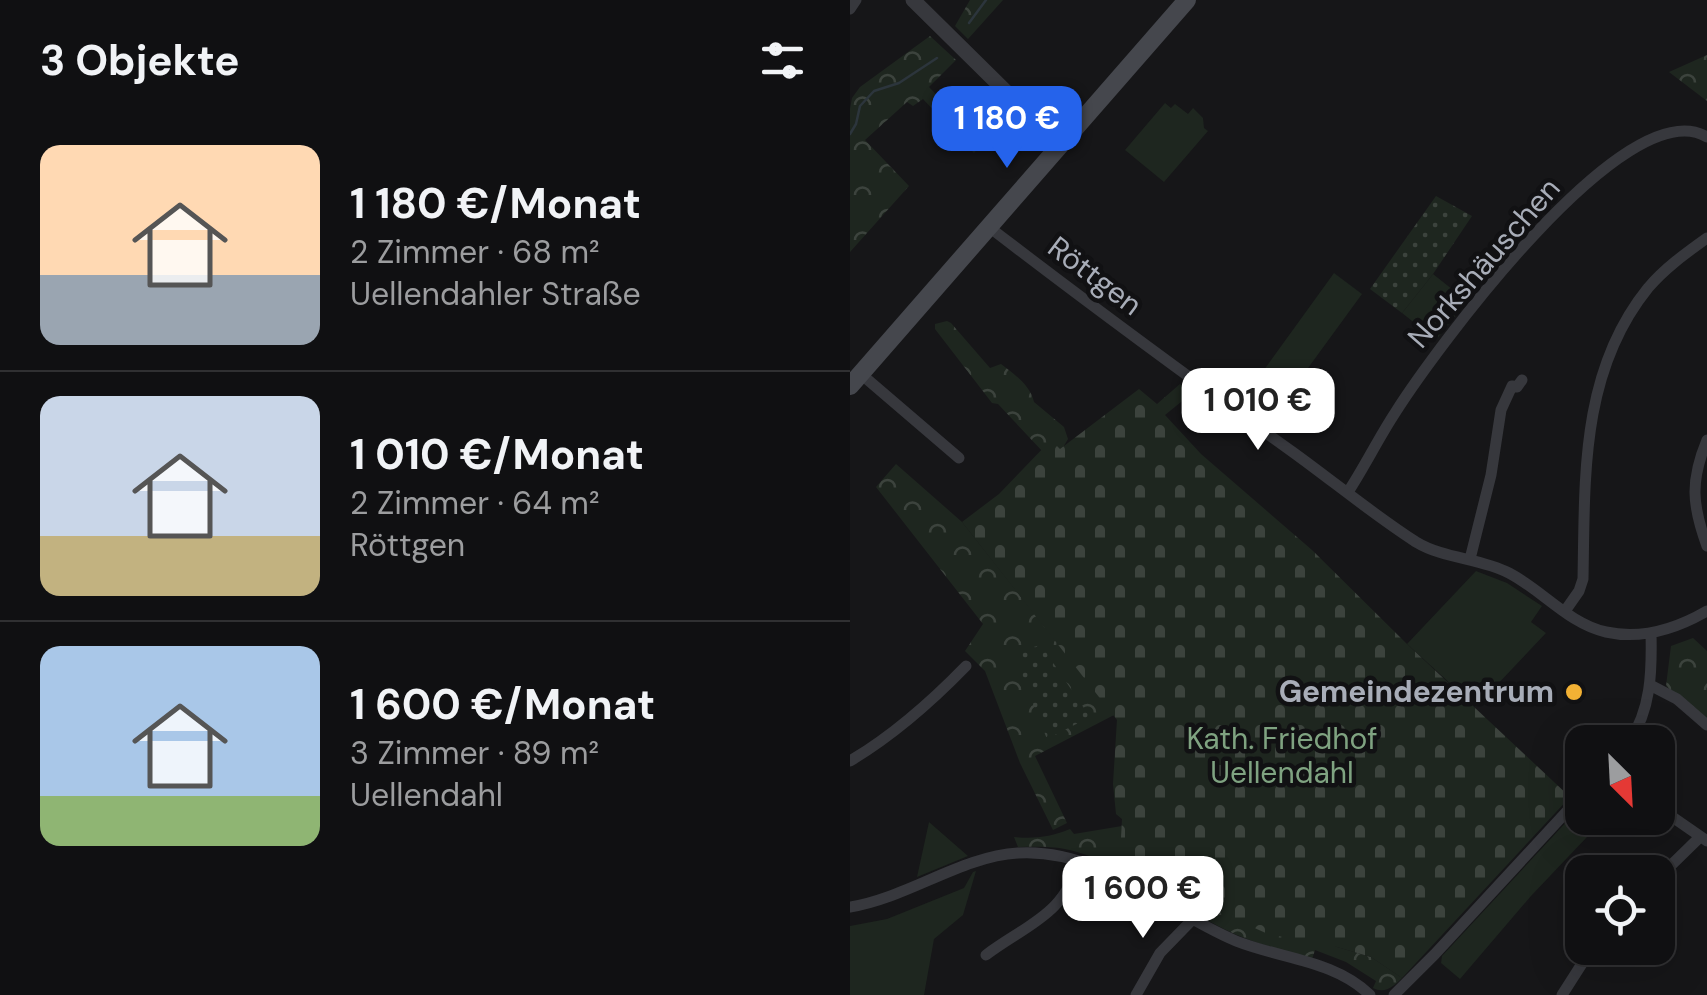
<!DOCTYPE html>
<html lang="de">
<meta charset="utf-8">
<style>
:root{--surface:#101012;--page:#1e1e20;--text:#f1f3f6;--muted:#9c9d9f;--line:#303032;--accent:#2563eb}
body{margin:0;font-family:"DM Sans",sans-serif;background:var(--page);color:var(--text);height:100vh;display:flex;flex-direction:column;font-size:38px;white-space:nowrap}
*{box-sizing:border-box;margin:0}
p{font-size:32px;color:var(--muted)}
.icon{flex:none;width:55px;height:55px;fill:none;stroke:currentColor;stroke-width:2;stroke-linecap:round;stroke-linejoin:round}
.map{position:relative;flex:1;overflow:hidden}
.panel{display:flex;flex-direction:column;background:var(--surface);width:850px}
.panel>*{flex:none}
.needle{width:65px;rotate:156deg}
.buttons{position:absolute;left:715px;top:725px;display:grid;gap:20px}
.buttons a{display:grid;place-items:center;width:110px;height:110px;border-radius:20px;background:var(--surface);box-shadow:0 10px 40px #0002,0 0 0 2px var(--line);font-size:50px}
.price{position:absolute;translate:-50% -85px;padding:0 22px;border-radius:20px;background:#fff;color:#222;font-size:32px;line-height:65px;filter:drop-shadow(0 2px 5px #0008)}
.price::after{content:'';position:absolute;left:50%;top:60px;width:30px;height:22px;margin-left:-15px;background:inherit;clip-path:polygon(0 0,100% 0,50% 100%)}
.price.on{background:var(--accent);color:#fff}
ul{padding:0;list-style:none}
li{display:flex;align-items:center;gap:30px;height:250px;padding:0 40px}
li+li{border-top:2px solid var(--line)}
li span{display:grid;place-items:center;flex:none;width:280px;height:200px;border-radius:20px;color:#555}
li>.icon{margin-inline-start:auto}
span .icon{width:120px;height:120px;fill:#fffc;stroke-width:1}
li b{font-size:42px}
h2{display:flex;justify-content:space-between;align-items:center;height:120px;padding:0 40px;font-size:42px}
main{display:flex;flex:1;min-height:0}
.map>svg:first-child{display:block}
</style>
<main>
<section class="panel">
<h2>3 Objekte<svg class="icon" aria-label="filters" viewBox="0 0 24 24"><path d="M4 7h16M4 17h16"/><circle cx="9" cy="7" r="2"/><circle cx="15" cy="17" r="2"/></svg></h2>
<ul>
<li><span style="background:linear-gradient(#ffd9b3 65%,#9aa5b1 0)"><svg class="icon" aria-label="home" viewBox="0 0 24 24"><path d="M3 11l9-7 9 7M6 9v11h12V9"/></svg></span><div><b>1 180 €/Monat</b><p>2 Zimmer · 68 m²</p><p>Uellendahler Straße</p></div></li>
<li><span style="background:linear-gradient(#c9d6e8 70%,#c2b280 0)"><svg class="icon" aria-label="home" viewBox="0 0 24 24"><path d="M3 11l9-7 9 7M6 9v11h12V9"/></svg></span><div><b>1 010 €/Monat</b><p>2 Zimmer · 64 m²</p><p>Röttgen</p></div></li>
<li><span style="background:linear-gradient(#a9c7e8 75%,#8fb573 0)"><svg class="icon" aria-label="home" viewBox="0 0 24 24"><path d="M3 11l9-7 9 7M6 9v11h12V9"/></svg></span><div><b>1 600 €/Monat</b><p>3 Zimmer · 89 m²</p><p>Uellendahl</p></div></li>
</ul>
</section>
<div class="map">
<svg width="857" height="995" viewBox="0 0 857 995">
<defs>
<pattern id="forest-crowns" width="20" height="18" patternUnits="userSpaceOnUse" patternTransform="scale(2.5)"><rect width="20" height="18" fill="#1e261f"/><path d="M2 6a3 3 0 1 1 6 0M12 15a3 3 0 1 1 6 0" fill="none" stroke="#3c433d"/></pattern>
<pattern id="cemetery-stones" width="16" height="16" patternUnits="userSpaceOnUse" patternTransform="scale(2.5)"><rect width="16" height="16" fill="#1e261f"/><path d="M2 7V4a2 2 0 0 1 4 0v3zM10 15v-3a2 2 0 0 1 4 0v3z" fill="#3c433d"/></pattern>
<pattern id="park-dots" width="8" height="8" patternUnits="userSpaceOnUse" patternTransform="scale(2.5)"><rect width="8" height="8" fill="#1e261f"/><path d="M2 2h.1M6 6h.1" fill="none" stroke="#3c433d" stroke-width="1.8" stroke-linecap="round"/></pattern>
</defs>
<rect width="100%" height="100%" fill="#161618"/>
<!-- green -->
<path fill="#1e261f" d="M315 103 321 108 325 104 338 114 343 108 353 118 354 128 358 131 314 182 275 150Z
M484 273 512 294 418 423 390 403Z
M583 274 617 301 586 340 552 313Z
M626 571 657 583 692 606 681 622 696 633 626 707 557 644Z
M732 805V818H755L681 896 610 979 591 963 592 956Z
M79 822 118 856 67 877Z
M126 871 113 915 84 939 74 995H0V926L37 919 114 888 123 872Z"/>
<!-- forest -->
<path fill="url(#forest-crowns)" d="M120 0H153L118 39 105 26Z
M80 36 106 60 79 87 108 117 104 122 128 148 124 153 73 99 63 106 57 102 15 140 59 186 0 252V109L2 98 10 87Z
M857 55V101L819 72Z
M97 321 101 323 140 368 151 364C164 374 180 385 184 402L214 427 218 439 212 449 194 453 148 404 142 403 85 329V324Z
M46 464 112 522 264 715 185 756 217 823 203 830 170 763 135 671 115 651 133 624 26 487Z
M843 638 857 651V722L816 686 821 646Z
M272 826 271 856 487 947 521 957 552 978C543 987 535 994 523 988L526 981 496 962 465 950 462 959C432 950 402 943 374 929 326 905 266 859 215 849 199 846 184 847 168 847L164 837C185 839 200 837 220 829L224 834Z"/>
<!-- cemetery -->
<path fill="url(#cemetery-stones)" d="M330 384 342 393 315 415 351 454 462 550 557 644 720 797 552 978 521 957 487 947 418 934 382 918 270 856 272 819 266 814 263 784 267 720 112 522 149 494 201 440 210 449 289 389 307 404Z"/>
<!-- park -->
<path fill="url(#park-dots)" d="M586 196 622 216 583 274 552 313 520 289Z
M191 645 240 717 197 739 172 677 165 652Z"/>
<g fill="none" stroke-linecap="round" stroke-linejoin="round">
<!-- stream -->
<path stroke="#2c353c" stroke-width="2.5" d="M119 23 136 0
M0 134 6 124 10 106 24 91 49 83 87 58"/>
<!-- minor -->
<path stroke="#37383d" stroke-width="11" d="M0 9 6 0
M139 227C239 304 341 379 444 453 484 482 524 515 566 542 594 559 630 558 659 573 692 590 719 624 756 632 792 640 826 629 857 611
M11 374 109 458
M857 440C840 481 842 505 857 546
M498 492C515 466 528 439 545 413 583 353 776 88 857 137
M620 559 641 475 651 410 662 386 667 387 672 380
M715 611 729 591 733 579C735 478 730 372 798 288 815 268 836 253 857 238
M800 685 827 699 857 725
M779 742C801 710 802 672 801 633
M0 761C44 735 81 702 116 666
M808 807 857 841
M808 878 850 837
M0 907C57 898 112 856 168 853 251 848 314 911 386 941 431 959 484 960 520 995
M136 955C174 926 217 914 228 861
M286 995 310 953 343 919
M544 995 585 954 732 795
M712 995 742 948"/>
<!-- tertiary -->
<path stroke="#37383d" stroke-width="15" d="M63 0 211 146"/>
<!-- secondary -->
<path stroke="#45474d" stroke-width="18" d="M0 386 337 0"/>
</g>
<!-- markers -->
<circle fill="#f2b134" stroke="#111113" stroke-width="4" cx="724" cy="692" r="10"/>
<g text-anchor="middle" stroke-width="9" stroke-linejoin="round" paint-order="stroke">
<!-- street labels -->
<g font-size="30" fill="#a8adb8" stroke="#111113">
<text transform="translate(634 263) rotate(-49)" y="10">Norkshäuschen</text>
<text transform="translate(245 276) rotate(37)" y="10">Röttgen</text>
</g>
<!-- poi labels -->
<g font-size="30" font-weight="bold" fill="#a8adb8" stroke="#111113" text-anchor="end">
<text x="704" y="702">Gemeindezentrum</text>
</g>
<!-- park labels -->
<g font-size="30" fill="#7fa381" stroke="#111113">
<text x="432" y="749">Kath. Friedhof<tspan x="432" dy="34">Uellendahl</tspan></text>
</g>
</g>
</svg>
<div class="buttons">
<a><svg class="needle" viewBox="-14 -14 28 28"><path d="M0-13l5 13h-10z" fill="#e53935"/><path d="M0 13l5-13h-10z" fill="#9c9d9f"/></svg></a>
<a><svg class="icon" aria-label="locate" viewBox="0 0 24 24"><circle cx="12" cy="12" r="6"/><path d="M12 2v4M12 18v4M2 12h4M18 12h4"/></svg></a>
</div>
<b class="price on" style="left:157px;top:171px">1 180 €</b>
<b class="price" style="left:408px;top:453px">1 010 €</b>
<b class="price" style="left:293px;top:941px">1 600 €</b>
</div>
</main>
